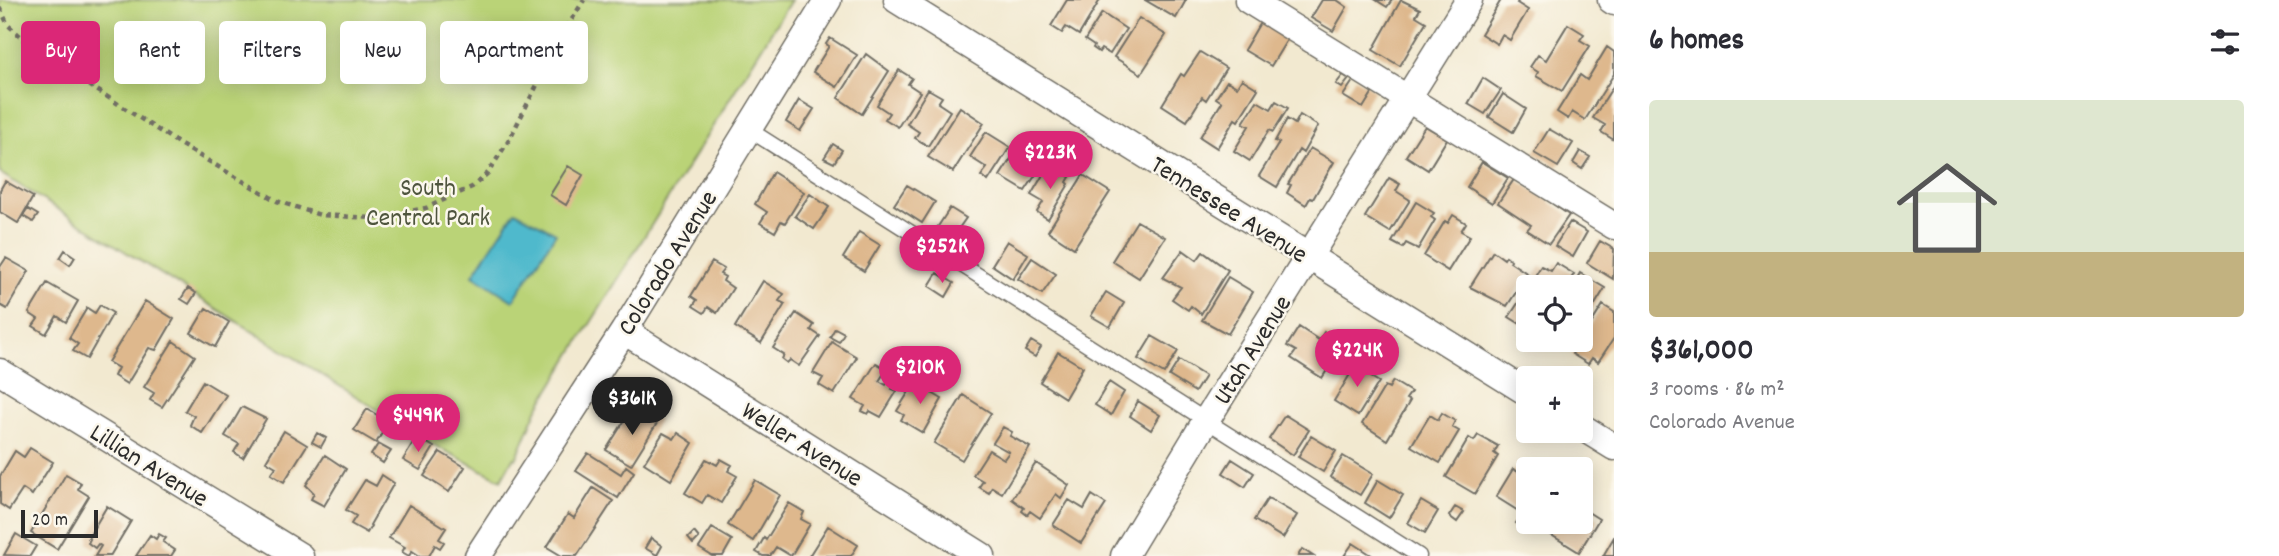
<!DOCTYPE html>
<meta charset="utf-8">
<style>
:root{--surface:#fff;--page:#f2f2f3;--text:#2b2b33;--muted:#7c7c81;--accent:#db2777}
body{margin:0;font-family:Dekko,sans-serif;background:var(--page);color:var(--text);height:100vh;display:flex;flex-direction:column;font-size:26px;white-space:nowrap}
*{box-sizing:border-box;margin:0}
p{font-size:23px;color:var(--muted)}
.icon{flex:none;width:38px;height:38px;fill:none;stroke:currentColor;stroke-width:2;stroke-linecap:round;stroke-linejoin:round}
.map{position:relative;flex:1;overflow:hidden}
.side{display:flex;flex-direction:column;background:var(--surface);width:665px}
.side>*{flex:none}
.hud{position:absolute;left:21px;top:21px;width:665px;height:63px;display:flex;gap:14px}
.buttons{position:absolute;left:1516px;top:275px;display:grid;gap:14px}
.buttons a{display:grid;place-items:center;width:77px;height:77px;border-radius:7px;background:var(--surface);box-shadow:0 4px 18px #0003;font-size:35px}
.scale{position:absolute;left:21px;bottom:18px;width:77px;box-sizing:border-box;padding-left:7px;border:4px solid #2b2b2b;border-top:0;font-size:19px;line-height:24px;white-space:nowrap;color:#2b2b2b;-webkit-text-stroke:5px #fbf7ec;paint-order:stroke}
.price{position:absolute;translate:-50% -60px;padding:0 16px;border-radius:24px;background:var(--accent);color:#fff;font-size:23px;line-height:46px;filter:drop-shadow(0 2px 4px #0008)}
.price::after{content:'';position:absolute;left:50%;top:42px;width:21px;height:16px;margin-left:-10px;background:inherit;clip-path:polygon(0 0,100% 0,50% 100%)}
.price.on{background:#222;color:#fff}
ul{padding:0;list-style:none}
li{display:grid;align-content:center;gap:14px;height:371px;padding:0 35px}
li span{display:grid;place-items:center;height:217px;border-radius:7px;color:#555}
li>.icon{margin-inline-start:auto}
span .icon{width:126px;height:126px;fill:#fffc;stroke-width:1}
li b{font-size:30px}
h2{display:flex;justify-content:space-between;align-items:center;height:84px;padding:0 35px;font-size:30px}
.pill{padding:0 24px;border-radius:7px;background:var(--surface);box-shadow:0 4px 18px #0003;font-size:24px;line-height:63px}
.pill.on{background:var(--accent);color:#fff}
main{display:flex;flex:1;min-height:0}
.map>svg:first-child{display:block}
</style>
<main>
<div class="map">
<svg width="1614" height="556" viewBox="0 0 1614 556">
<rect width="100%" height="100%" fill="#fbf7ec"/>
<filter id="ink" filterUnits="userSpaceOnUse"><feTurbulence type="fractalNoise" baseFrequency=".0143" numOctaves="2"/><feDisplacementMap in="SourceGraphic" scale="14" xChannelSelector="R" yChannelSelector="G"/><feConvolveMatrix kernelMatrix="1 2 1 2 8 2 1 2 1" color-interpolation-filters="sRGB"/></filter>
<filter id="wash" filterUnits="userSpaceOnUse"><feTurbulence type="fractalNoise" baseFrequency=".00686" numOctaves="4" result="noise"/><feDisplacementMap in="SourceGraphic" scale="28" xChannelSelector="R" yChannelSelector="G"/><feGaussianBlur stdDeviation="1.57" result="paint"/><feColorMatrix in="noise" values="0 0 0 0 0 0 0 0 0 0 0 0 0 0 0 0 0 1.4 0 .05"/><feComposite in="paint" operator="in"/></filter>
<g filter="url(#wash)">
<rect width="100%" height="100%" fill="#f2e9d0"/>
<!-- green -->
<path fill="#bad377" stroke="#727f51" stroke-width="2" d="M0 0H791L538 408 516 459 513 458 501 480 432 444 0 173Z"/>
<!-- water -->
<path fill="#4fb9cc" stroke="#3d727c" stroke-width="2" d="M515 211 556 233 513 301 473 275Z"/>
<g id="blocks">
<!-- building -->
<path fill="#deb88d" d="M1067 0H1100L1079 35 1066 27 1062 33 1051 26Z
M1145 0H1186L1176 18Z
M1322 0H1337L1347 7 1333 31 1311 18Z
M1376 0H1392L1387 7Z
M1401 0 1420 9 1416 16 1426 22 1400 66 1373 50Z
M1501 0H1519L1517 3 1528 10 1510 40 1502 35 1497 44 1481 34Z
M1102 13 1126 29 1110 54 1101 49 1099 52 1093 48 1094 46 1085 40Z
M1139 18 1166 35 1141 74 1114 57Z
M1261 21 1288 38 1271 66 1244 50Z
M1568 24 1584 34 1580 40 1590 46 1562 91 1536 76 1538 72 1530 67 1538 55 1546 60Z
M830 38 857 55 837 87 813 72 829 46 826 44Z
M1607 47 1614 52V74L1585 120 1572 112 1568 119 1557 112 1580 75 1587 80Z
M1200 52 1226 68 1206 100 1202 97 1187 121 1162 105 1181 74 1184 76Z
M866 54 889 71 862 114 838 98Z
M899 70 912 78 908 84 920 92 898 127 885 119 889 113 877 105Z
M1343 75 1349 79 1342 88 1336 84Z
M1355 78 1374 90 1363 108 1343 96Z
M1483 78 1501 90 1485 114 1468 104Z
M1242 79 1258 89 1238 121 1235 119 1217 148 1200 137 1222 102 1216 98 1227 81 1237 87Z
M1614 85V140L1601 132 1605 125 1593 118Z
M928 89 942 97 938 103 950 111 928 146 915 138 919 132 907 124Z
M1503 94 1526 109 1513 132 1489 117Z
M799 100 814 109 800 131 786 122Z
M1257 101 1271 109 1276 101 1288 108 1273 132 1269 130 1250 161 1234 151 1249 126 1243 123Z
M960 107 984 123 953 172 928 157Z
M1300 115 1318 126 1303 153 1299 150 1277 187 1259 176 1279 143 1275 141 1287 119 1295 124Z
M1425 126 1447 139 1428 170 1406 156Z
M1549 129 1573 143 1558 167 1534 153Z
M986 132 1010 147 988 181 981 176 987 168 970 157Z
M833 144 842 150 834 163 824 158Z
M1310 148 1334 162 1313 199 1310 198 1306 205 1287 193 1291 185 1288 184Z
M1016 151 1041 167 1025 191 1000 176Z
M1580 151 1590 157 1582 169 1573 163Z
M1482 162 1508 178 1492 203 1467 187Z
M568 166 583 175 566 205 550 195Z
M1046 170 1055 176 1059 170 1070 177 1067 182 1069 184 1048 219 1037 212 1043 202 1031 195Z
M773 172 804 192 785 223 781 221 775 232 760 223 767 212 755 204Z
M1083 175 1110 192 1074 248 1048 231Z
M1389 178 1400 184 1396 191 1410 200 1390 232 1365 217Z
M1515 178 1569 215 1549 244 1527 230 1531 225 1498 203Z
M5 181 33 197 18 223 0 212V190Z
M907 185 935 202 922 223 894 205Z
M810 194 829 207 814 229 795 216Z
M1416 202 1434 213 1431 217 1435 220 1418 249 1406 243 1403 248 1392 242Z
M950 208 966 218 952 238 937 228Z
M28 209 38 215 33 222 23 216Z
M1453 215 1466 223 1461 231 1470 236 1448 271 1424 256 1445 221 1448 223Z
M1137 221 1165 237 1139 278 1112 261Z
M1570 222 1587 232 1573 257 1555 246Z
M859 232 880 245 864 271 843 258Z
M1007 241 1028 254 1013 279 992 265Z
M1600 241 1614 249 1613 279 1587 263Z
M65 250 75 257 70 265 60 258Z
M1183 250 1197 260 1203 252 1228 270 1201 314 1191 306 1188 310 1172 299 1181 287 1163 278Z
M1493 251 1504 259 1506 256 1511 260 1510 262 1528 274 1507 306 1470 287Z
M6 258 29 271 7 309 0 305V267Z
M1032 258 1056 274 1042 294 1018 279Z
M712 262 724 269 720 274 725 277 723 281 733 288 717 313 708 307 704 313 693 306 697 300 691 296Z
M1556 263 1574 274 1566 287H1528L1541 266 1551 271Z
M937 273 954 283 946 297 929 286Z
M1580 273 1605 288 1580 329V287H1572Z
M1228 277 1253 292 1228 334 1202 320Z
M763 281 784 294 779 301 785 304 761 343 735 327Z
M47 283 78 301 66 322 57 316 46 334 33 326 38 319 29 313Z
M188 288 196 293 189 304 181 299Z
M1528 288V319L1522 325 1509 317Z
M1106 292 1124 303 1110 327 1091 316Z
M145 301 174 319 156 350 149 348 127 384 114 376 118 368 108 362Z
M100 305 113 313 87 359 73 351 78 344 69 338 87 308 95 313Z
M1603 305 1614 312V338L1598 362 1592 358 1588 364 1572 354Z
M206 308 229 322 215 347 191 333Z
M796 313 814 325 811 330 820 336 799 366 790 360 787 363 782 359 784 355 773 348Z
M1299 327 1319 340 1324 332 1343 345 1322 378 1291 358 1296 351 1287 346Z
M835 328 844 333 839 342 830 337Z
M1152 336 1178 351 1164 374 1138 359Z
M173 341 195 356 162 407 150 400 154 393 144 387Z
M1031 341 1041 347 1035 357 1025 351Z
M832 342 857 357 834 394 819 385 823 378 813 373Z
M1058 352 1083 367 1065 398 1040 382Z
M1179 360 1205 376 1195 392 1169 376Z
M1358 361 1375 371 1371 377 1379 382 1358 416 1334 401Z
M876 363 887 369 879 381 886 385 888 382 894 385 892 389 897 391 881 417 870 411 868 414 862 411 865 406 853 399Z
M203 381 226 395 202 433 190 425 194 416 185 411Z
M1393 381 1411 392 1406 399 1410 401 1387 440 1362 424 1385 386 1389 388Z
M915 382 923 387 926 382 936 387 932 393 942 399 923 433 901 420 904 415 897 411Z
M1109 382 1124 392 1111 415 1095 405Z
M963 395 991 413 962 460 934 443Z
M1138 401 1160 415 1151 430 1130 416Z
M242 407 266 419 243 458 234 452 239 444 225 436Z
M367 409 389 422 376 443 354 430Z
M630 412 641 419 646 412 659 420 631 465 606 450Z
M1442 413 1455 421 1452 427 1459 431 1440 463 1411 446 1430 415 1438 420Z
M1285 415 1309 430 1293 455 1269 439Z
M1003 427 1012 432 1010 436 1030 447 1002 493 992 487 989 493 979 487 983 481 973 475 989 450 1004 459 1009 452 993 443Z
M284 431 307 445 284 482 271 474 276 467 266 461Z
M317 433 326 438 321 447 312 442Z
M663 433 674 439 678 433 693 443 671 480 644 463Z
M1478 435 1498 446 1494 453 1498 456 1475 494 1446 477 1469 438 1474 441Z
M1311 436 1336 451 1323 472 1298 457Z
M417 437 434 447 420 470 403 460Z
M378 444 391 451 383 463 371 455Z
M30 448 53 462 32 495 23 489 9 510 0 504V476L15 451 24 457Z
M440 452 465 467 449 492 424 476Z
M588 453 621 474 626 466 634 472 618 498 576 471Z
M325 455 346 469 324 506 311 499 314 493 306 485Z
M1343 456 1373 474 1360 495 1330 477Z
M706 459 717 465 721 459 732 465 728 471 737 476 721 503 707 495 702 503 685 493Z
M1232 459 1254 473 1245 487 1223 473Z
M1036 463 1069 485 1061 498 1056 494 1040 518 1030 511 1027 515 1022 511 1024 508 1012 499Z
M1513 469 1528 477V517L1496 497Z
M66 474 81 483 78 489 89 496 57 549 31 533Z
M382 475 394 483 370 525 371 526 367 533 351 524 356 516 346 510 365 480 376 486Z
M755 480 780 495 753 541 728 525Z
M1378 480 1403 495 1389 518 1365 503Z
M593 488 613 501 577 556H562L547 547 568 514 574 518Z
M1092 495 1106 504 1081 543 1053 525 1069 500 1084 509Z
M1268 498 1297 515 1283 538 1254 520Z
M1421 501 1438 511 1425 533 1408 523Z
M789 503 804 512 801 519 810 524 791 556 776 547 770 556H763L756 552 764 538 766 540Z
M409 505 446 528 439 539 444 542 440 548 435 545 429 556H420L412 551 409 556 402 552 405 547 389 538Z
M107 506 131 521 110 556H95L101 546 98 544 95 548 88 543 90 539 88 538Z
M1455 507 1464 512 1457 522 1449 516Z
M1580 507 1599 519 1579 552 1548 533 1555 522H1580Z
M1522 515 1528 519 1523 528 1516 523Z
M828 526 858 545 851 556H809Z
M712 528 732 540 723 556H712L699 548Z
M694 532 699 538 693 544 688 538Z
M16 534 36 546 30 556 4 555Z
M159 534 166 538 163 542 175 550 171 556H136L150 535 156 539Z
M1614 537V556H1603Z
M651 538 662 546 657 555 645 548Z
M1353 543 1373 556H1344Z
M1302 549 1313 556H1298Z"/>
</g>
</g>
<g filter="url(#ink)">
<use href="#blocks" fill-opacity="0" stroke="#716e65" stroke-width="2"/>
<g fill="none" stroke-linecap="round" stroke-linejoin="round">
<defs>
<path id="lane" d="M748 129 1419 556"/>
<path id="street" d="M897 0 1528 393
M1248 0 1614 226
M1611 0 1614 2
M624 331 982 556
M0 372 300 556
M1580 426 1614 447
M478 556 624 331 828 0
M1124 556 1199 432 1469 0"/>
</defs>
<!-- lane casing -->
<use href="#lane" stroke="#716e65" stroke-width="17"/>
<!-- street casing -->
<use href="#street" stroke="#716e65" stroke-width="29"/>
<!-- path -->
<path stroke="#716e65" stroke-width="4.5" stroke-dasharray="5 5" stroke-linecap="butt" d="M0 8 8 25 37 51 181 145 277 201 320 215 373 218 426 208 472 187 488 173 509 140 564 32 584 0"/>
<!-- lane -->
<use href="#lane" stroke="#fff" stroke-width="14"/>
<!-- street -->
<use href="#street" stroke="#fff" stroke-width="26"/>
</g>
</g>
<g text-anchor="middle" stroke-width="5" stroke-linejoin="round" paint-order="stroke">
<!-- park labels -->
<g font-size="26" fill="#4f553e" stroke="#fbf7ec">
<text x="428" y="195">South<tspan x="428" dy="30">Central Park</tspan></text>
</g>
<!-- street labels -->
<g font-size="26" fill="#2b2b2b" stroke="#fbf7ec">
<text transform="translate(1230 208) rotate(32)" y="9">Tennessee Avenue</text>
<text transform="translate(666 262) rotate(-58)" y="9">Colorado Avenue</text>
<text transform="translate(1251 349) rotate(-58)" y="9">Utah Avenue</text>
<text transform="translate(803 443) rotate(32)" y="9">Weller Avenue</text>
<text transform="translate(150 464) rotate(32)" y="9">Lillian Avenue</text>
</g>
</g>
</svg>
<div class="buttons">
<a><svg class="icon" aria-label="locate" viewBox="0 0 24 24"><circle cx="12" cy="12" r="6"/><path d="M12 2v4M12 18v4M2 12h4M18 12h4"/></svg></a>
<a>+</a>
<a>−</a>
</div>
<div class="scale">20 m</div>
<b class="price" style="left:1050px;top:191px">$223K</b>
<b class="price" style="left:942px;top:285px">$252K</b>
<b class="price" style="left:1357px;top:389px">$224K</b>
<b class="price" style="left:920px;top:406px">$210K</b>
<b class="price on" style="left:632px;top:437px">$361K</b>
<b class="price" style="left:418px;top:454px">$449K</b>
<div class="hud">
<a class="pill on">Buy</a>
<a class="pill">Rent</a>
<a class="pill">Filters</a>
<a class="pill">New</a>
<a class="pill">Apartment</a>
</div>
</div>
<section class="side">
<h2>6 homes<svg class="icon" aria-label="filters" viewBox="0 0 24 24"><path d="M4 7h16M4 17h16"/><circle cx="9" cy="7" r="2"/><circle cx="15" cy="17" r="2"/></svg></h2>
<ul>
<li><span style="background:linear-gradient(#dfe7d0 70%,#c2b280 0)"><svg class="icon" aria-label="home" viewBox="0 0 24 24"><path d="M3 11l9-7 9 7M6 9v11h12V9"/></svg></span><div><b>$361,000</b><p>3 rooms · 86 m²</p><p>Colorado Avenue</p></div></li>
</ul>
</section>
</main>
